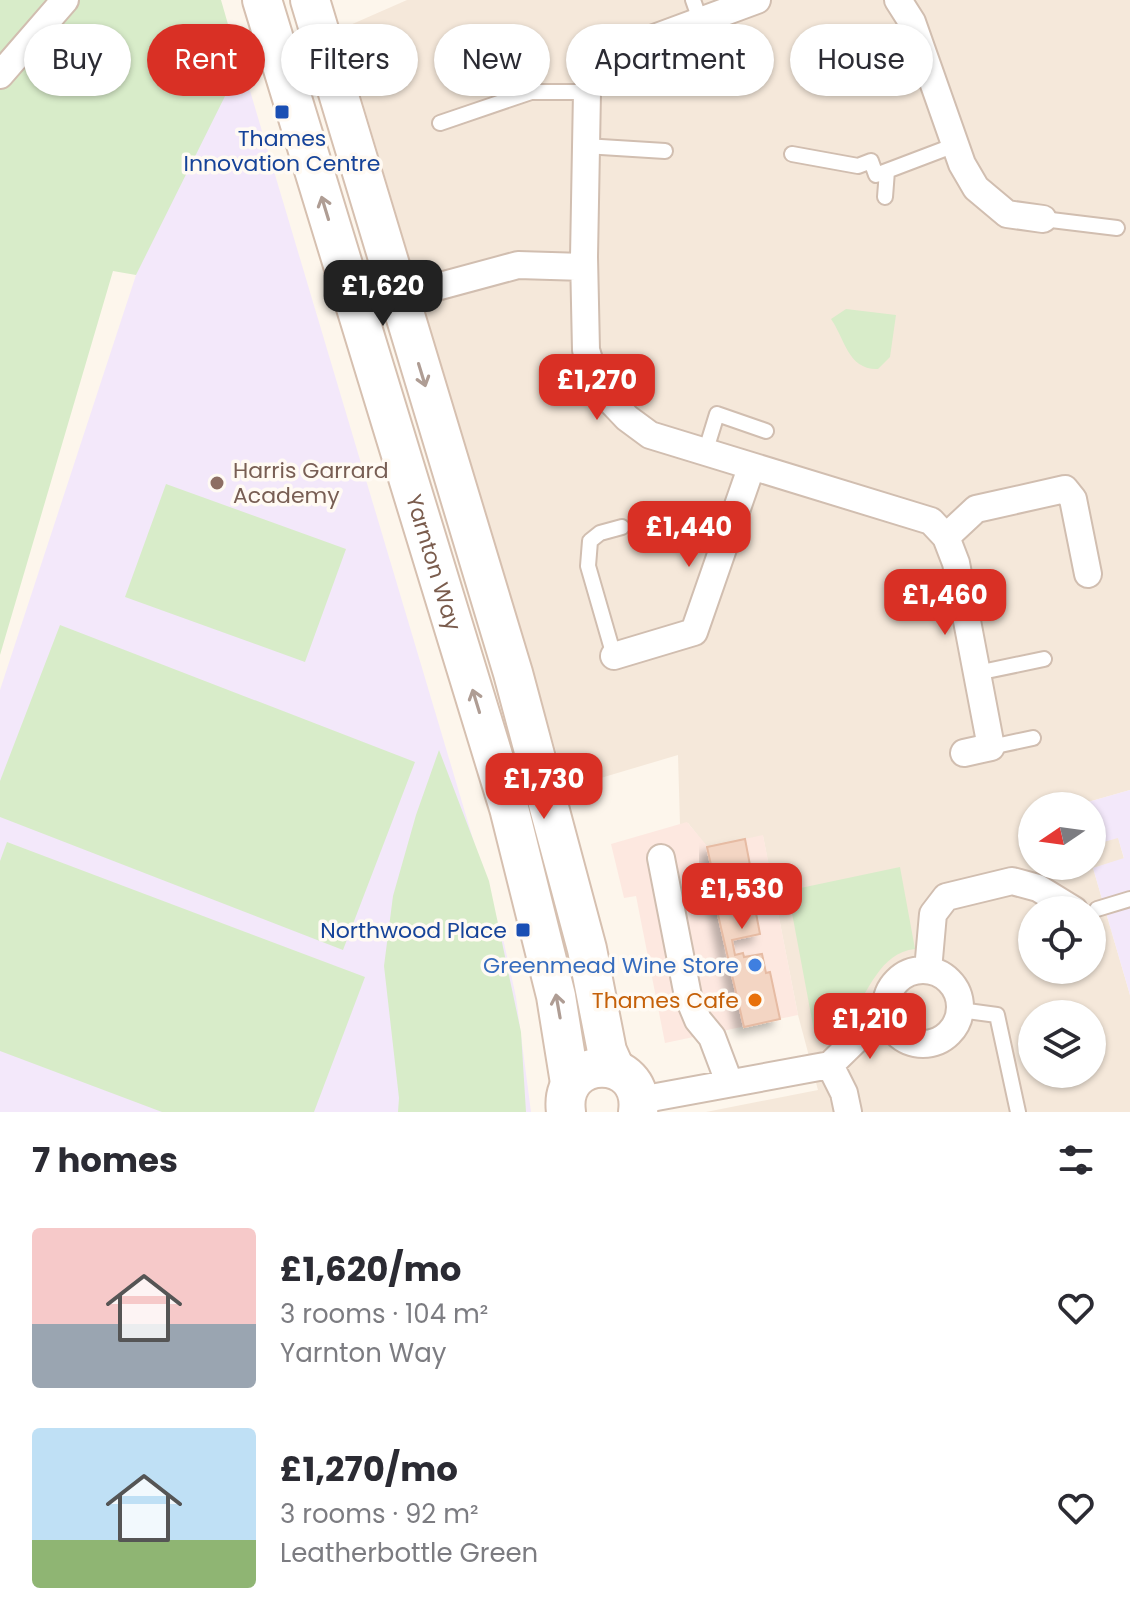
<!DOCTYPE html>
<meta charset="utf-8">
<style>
:root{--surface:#fff;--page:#f2f2f3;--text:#2b2b33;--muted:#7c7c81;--accent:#d93025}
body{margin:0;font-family:Poppins,sans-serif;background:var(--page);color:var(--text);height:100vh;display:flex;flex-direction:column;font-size:30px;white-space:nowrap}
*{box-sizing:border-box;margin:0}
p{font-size:26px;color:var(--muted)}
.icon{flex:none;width:44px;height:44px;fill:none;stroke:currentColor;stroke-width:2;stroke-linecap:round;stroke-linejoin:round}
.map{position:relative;height:1112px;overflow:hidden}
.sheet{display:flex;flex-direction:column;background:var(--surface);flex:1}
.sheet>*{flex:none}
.guide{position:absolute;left:24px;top:24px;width:1082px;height:72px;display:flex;gap:16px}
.needle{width:52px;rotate:257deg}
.fabs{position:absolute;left:1018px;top:792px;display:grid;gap:16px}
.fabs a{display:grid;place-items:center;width:88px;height:88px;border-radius:50%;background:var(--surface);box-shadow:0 2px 6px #0004;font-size:40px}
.price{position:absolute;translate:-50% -68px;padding:0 18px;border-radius:16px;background:var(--accent);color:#fff;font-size:26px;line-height:52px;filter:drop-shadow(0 2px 4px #0008)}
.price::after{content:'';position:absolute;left:50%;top:48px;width:24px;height:18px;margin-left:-12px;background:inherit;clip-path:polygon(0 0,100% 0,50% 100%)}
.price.active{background:#222;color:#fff}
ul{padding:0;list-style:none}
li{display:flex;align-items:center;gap:24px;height:200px;padding:0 32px}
li span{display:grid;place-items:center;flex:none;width:224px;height:160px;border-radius:8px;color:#555}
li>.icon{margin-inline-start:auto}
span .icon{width:96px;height:96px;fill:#fffc;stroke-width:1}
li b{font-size:34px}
h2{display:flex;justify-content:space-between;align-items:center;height:96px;padding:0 32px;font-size:34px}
.chip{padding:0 28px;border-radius:36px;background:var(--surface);box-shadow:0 2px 6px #0004;font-size:28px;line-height:72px}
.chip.active{background:var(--accent);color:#fff}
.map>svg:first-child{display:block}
</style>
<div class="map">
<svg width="1130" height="1112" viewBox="0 0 1130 1112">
<defs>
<filter id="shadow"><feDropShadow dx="-7" dy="7" stdDeviation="4" flood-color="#0004"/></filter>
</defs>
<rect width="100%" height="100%" fill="#fdf6ec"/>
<!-- residential -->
<path fill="#f5e8da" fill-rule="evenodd" d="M407 0H1130V790L1088 802 1089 806H1032V866H1092V816L1100 843 1118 837 1124 859 1093 868 1130 995V1112H706L818 1090 798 1015 763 836 707 847 688 823 680 825 678 755 567 788 341 29ZM1032 910H1092V970H1032ZM1032 1014H1092V1074H1032Z"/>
<!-- commercial -->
<path fill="#fde8e0" d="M687 822 708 847 763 835 798 1015 665 1043 636 896 624 898 611 844Z"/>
<!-- education -->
<path fill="#f3e8fa" d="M248 84 504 943 516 997 531 1112H0V690L136 275 211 90Z
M1130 790V995L1093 868 1124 858 1118 838 1100 843 1092 816V806H1089L1088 802Z"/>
<!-- green -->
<path fill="#d8ecc9" d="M0 0H221L240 66 136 275 113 271 0 655Z
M846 309 896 315 890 357 878 369C848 370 845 339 831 319Z
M166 484 346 549 305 662 125 597Z
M60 625 415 762 343 950 0 817V781Z
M439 750 489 881 521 1032 526 1112H398L399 1098 384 966 393 896 416 815Z
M7 842 365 977 314 1112H162L0 1051V861Z
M900 867 915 949C866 954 865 1027 820 1039L815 1036 789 897 791 890Z"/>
<!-- building -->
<path fill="#f3d5c3" stroke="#e6bba3" stroke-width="2" filter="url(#shadow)" d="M745 839 754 886 751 887 760 934 732 940 735 955 743 953 744 957 762 954 766 973 770 972 780 1019 744 1027 713 893 717 892 707 847Z"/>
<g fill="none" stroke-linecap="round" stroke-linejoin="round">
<defs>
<path id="lane" d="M693 0 700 20
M440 123 531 92H587
M585 146 665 151
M792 154 858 166 871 161 876 175 955 145
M885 197 887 171
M1043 219 1117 228
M705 453 717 414 766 431
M614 656 588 566 590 541 600 533 622 527
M977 673 1044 659
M991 747 1033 738
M1097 909 1130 899
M960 1010 997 1015 1018 1112"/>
<path id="street" d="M757 0 619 51 600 68 587 92 584 257 586 350 595 379 608 398 627 418 650 435 931 521 946 537 976 509 1065 489 1073 499 1088 574
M898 0 912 22 962 164 976 188 1007 214 1043 219
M0 75 65 0
M355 309 518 265 584 267
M946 537 956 563 991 747 964 753
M614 656 694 632 751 468
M661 858 688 996 698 1020 712 1037 729 1082
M928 970 933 914 946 897 1012 881 1038 888 1074 910
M886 1007a37 37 0 1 1 74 0a37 37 0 1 1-74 0Z
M830 1065 870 1026 889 1021
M640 1100 830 1065 844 1093 848 1112"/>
<g id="secondary">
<path id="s1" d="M262 0 509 808 556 996 570 1083"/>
<path d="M310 0 513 673 587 949 607 1051 615 1069"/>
<path d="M566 1112C558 1053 646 1053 638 1112"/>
</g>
</defs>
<!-- lane casing -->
<use href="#lane" stroke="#d1beb0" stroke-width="18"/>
<!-- street casing -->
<use href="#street" stroke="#d1beb0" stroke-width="30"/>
<!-- secondary casing -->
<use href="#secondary" stroke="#d6c0b0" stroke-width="42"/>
<!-- lane -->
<use href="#lane" stroke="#fff" stroke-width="14"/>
<!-- street -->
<use href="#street" stroke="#fff" stroke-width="26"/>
<!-- secondary -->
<use href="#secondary" stroke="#fff" stroke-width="38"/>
</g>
<!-- one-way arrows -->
<defs><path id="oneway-shaft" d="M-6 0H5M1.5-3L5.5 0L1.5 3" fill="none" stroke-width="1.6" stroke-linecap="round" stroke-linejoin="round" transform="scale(2)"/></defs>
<g stroke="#af9d94">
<use href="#oneway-shaft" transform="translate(325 208) rotate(-107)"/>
<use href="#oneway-shaft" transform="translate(422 375) rotate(73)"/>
<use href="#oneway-shaft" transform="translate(476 701) rotate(-107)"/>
<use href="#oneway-shaft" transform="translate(558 1006) rotate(-100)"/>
</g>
<!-- markers -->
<g fill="#1a4fb4" stroke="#fffaf3" stroke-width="3">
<rect x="274" y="104" width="16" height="16" rx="4"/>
<rect x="515" y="922" width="16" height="16" rx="4"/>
</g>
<circle fill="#8d6e63" stroke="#fffaf3" stroke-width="3" cx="217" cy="483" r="8"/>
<circle fill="#3f7fe0" stroke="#fffaf3" stroke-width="3" cx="755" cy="965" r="8"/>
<circle fill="#e8710a" stroke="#fffaf3" stroke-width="3" cx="755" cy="1000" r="8"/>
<g text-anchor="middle" stroke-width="7" stroke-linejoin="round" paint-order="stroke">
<!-- transit labels -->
<g font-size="22" fill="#164399" stroke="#fffaf3">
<text x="282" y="146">Thames<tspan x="282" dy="25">Innovation Centre</tspan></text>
<text x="507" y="938" text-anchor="end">Northwood Place</text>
</g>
<!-- education labels -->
<g font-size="22" fill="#785e54" stroke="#fffaf3" text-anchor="start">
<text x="233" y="478">Harris Garrard<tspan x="233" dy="25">Academy</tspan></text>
</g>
<!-- street labels -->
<g font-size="22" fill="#7a5c4d" stroke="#fffaf3">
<text dy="8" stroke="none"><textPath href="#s1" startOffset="588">Yarnton Way</textPath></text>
</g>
<!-- shop labels -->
<g font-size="22" fill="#366cbe" stroke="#fffaf3" text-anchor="end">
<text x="739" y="973">Greenmead Wine Store</text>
</g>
<!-- food labels -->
<g font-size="22" fill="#c56008" stroke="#fffaf3" text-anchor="end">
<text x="739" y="1008">Thames Cafe</text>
</g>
</g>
</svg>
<div class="fabs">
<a><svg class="needle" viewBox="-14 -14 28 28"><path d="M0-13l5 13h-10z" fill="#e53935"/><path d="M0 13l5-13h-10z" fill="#7c7c81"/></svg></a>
<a><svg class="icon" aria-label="locate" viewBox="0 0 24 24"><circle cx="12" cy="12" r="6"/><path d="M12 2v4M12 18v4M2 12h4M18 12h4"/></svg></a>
<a><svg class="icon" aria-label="layers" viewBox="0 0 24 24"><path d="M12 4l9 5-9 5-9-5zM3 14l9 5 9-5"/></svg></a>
</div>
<b class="price active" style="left:383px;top:328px">£1,620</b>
<b class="price" style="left:597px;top:422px">£1,270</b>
<b class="price" style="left:689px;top:569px">£1,440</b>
<b class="price" style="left:945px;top:637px">£1,460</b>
<b class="price" style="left:544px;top:821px">£1,730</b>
<b class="price" style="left:742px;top:931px">£1,530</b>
<b class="price" style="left:870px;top:1061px">£1,210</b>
<div class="guide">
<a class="chip">Buy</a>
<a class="chip active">Rent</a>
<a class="chip">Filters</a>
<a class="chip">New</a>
<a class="chip">Apartment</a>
<a class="chip">House</a>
</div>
</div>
<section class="sheet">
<h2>7 homes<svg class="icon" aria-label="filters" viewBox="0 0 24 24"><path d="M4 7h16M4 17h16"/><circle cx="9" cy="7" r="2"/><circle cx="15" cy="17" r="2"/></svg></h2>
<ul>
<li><span style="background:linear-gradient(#f6c9c9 60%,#9aa5b1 0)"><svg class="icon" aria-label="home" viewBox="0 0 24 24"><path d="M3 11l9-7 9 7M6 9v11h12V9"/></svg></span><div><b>£1,620/mo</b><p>3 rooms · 104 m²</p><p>Yarnton Way</p></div><svg class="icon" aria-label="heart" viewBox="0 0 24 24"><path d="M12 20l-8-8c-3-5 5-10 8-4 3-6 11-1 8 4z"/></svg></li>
<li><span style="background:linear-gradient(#bfe0f5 70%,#8fb573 0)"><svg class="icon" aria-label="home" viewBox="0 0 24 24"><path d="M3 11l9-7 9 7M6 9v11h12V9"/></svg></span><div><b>£1,270/mo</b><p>3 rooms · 92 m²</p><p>Leatherbottle Green</p></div><svg class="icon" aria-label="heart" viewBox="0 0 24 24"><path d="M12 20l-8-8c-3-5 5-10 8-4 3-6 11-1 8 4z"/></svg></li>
</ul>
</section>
